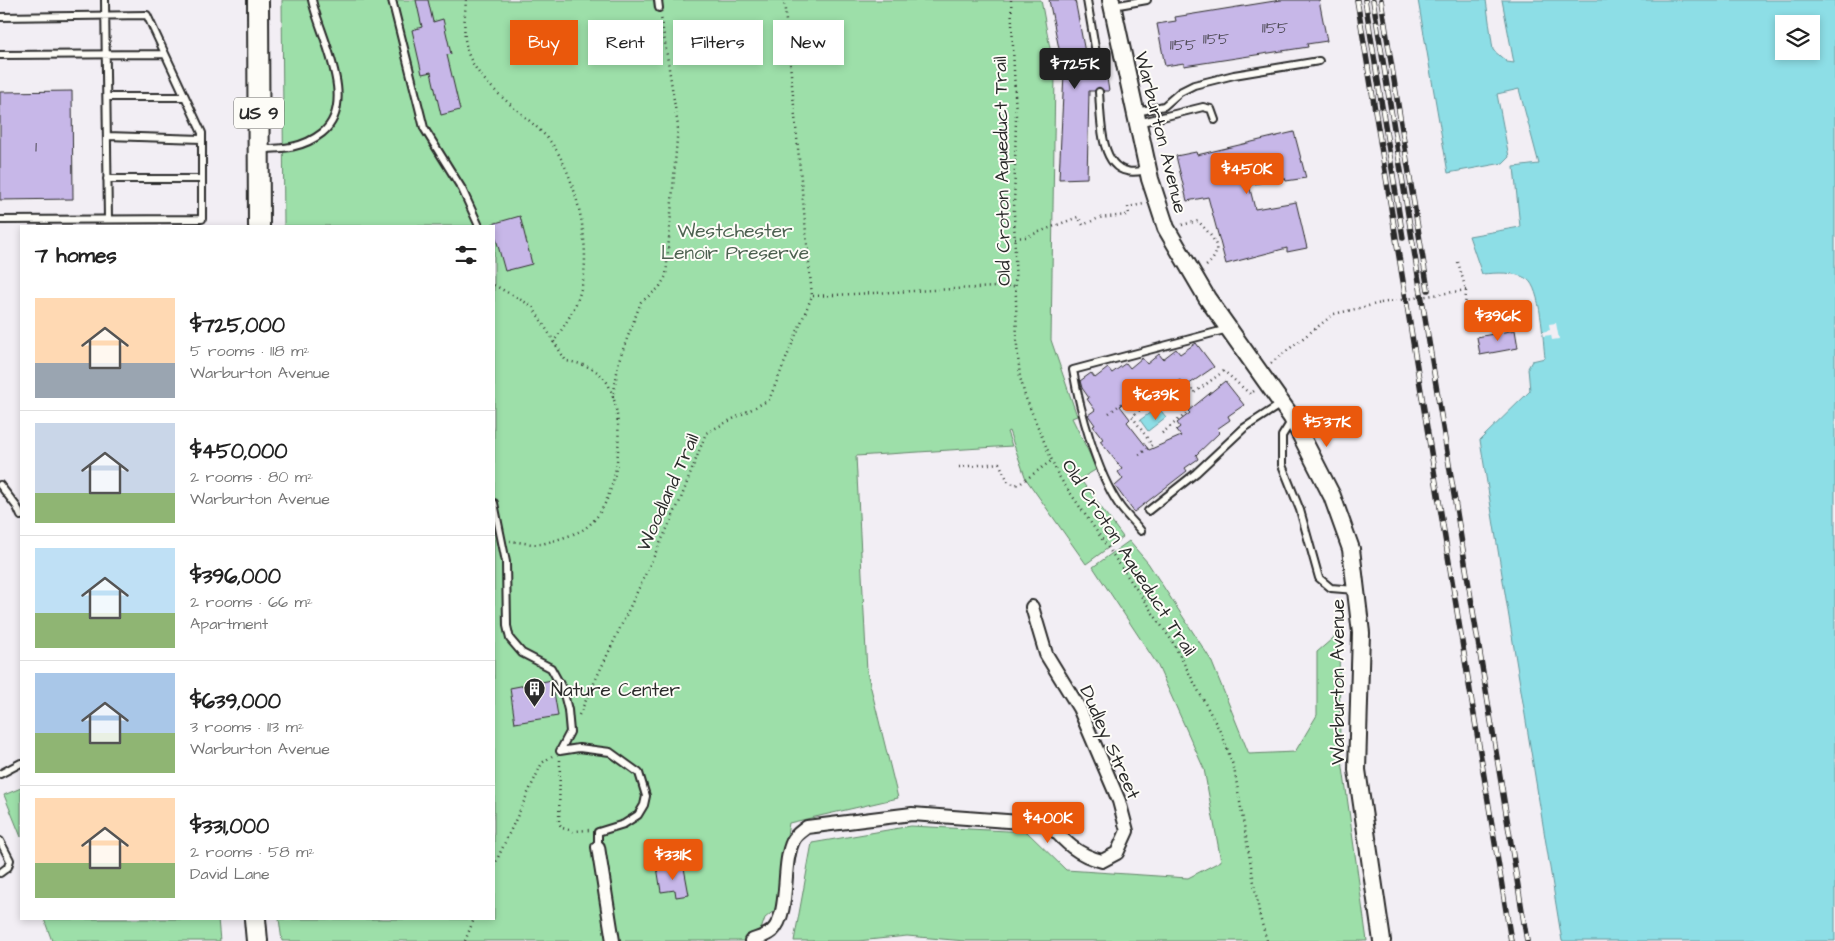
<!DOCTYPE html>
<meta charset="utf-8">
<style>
:root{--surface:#fff;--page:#f2f2f2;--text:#222;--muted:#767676;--line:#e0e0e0;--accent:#ea580c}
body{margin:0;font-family:"Architects Daughter",sans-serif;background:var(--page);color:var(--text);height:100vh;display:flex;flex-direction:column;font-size:19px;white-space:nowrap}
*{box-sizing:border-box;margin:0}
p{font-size:16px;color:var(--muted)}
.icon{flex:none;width:28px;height:28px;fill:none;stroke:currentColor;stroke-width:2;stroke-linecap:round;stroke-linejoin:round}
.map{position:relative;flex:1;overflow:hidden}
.details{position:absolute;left:20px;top:225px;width:475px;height:695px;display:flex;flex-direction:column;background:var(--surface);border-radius:0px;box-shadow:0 2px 8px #0003}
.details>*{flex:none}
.guide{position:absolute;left:510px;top:20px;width:475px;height:45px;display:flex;gap:10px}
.tools{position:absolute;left:1775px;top:15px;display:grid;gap:10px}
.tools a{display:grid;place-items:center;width:45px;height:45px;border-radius:0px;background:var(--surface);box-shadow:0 2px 8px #0003;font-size:25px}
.price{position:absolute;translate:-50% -42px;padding:0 11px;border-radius:5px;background:var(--accent);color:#fff;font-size:16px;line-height:32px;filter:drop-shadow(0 1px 2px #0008)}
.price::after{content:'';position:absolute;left:50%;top:30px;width:15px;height:11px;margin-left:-8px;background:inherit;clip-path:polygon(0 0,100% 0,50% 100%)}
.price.on{background:#222;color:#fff}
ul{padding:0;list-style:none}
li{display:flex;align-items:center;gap:15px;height:125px;padding:0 15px}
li+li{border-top:1px solid var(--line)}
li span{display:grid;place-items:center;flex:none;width:140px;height:100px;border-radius:0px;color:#555}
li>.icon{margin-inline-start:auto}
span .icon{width:60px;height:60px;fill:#fffc;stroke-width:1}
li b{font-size:21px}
h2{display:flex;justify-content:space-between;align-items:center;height:60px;padding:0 15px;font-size:21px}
.tag{padding:0 18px;border-radius:0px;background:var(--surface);box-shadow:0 2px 8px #0003;font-size:18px;line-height:45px}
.tag.on{background:var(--accent);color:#fff}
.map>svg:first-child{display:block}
</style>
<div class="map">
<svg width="1835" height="941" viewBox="0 0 1835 941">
<rect width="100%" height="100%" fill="#f2eef4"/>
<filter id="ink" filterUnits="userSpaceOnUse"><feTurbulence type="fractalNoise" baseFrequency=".02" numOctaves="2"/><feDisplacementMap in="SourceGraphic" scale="10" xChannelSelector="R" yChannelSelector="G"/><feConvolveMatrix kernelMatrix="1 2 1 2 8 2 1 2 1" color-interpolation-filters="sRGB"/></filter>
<g filter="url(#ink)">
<!-- green -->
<path fill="#9ddfa9" stroke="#64856a" d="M282 0H1041L1055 75 1051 340 1077 416 1072 418 1097 469 1080 479 1123 537 1086 564 1026 479 1009 431 1007 432 1012 446 856 456 867 672 898 798 789 823 775 910 765 918 757 941H282L279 919H494V226H284Z
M1129 541 1148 563 1211 660 1249 754 1295 752 1317 715V652L1339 633 1340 746 1367 941H965L907 936 858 941H794L812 843 911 826 1027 832 1066 870 1188 878 1221 861 1204 769 1157 664 1093 567Z
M21 788V837L4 795Z
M44 919H218L220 941H52Z"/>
<!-- water -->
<path fill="#8ddee6" stroke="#66969b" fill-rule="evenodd" d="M1418 0H1486L1493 50 1507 62 1514 63 1502 0H1835V941H1562L1480 440 1530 391 1528 368 1532 361 1545 358C1543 341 1541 288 1527 279 1514 271 1496 273 1482 274L1469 236 1520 227 1514 167 1539 164 1519 89 1497 94 1509 157 1503 163 1448 173ZM1784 24H1811V51H1784Z
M1158 407 1166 417 1148 431 1140 420Z"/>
<!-- pier -->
<path fill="#f2eef4" d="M1556 323 1559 339 1552 340 1551 335 1543 336 1542 332 1550 330 1549 324Z"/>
<!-- building -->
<path fill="#c7b7e8" stroke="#2b2b2b" d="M416 0H428L433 22 443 19 451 54 447 55 460 110 441 115 431 72 422 74 412 30 422 27Z
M1049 0H1075L1088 68 1094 67 1098 70 1105 66 1109 91H1104L1099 87 1094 91H1089L1087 178 1059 179 1064 73Z
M1281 0H1319L1327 41 1307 44 1308 47 1184 66V63L1165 66 1157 24 1176 21 1175 17Z
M72 91 73 199 0 200V92Z
M1294 132 1306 178 1286 181 1285 178 1249 185 1255 209 1296 202 1307 248 1287 252V248L1226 264 1208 197 1187 201 1176 156 1196 152 1197 155Z
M520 216 532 264 505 271 492 224Z
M1515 330 1518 348 1480 355 1477 337Z
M1196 343 1214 367 1185 387 1180 380 1164 391 1162 388 1151 397 1145 389 1120 406 1130 419 1127 422 1149 450 1181 436 1176 430 1180 427 1177 423 1190 413 1188 411 1225 381 1244 405 1228 416 1230 420 1217 429 1220 432 1196 455 1198 459 1185 468 1187 471 1134 512 1115 486 1123 479 1118 472 1122 469 1100 441 1103 439 1093 426 1095 425 1088 415 1095 410 1087 399 1089 398 1082 388 1080 381 1091 373 1095 378 1108 368 1112 373 1126 363 1130 368 1142 358 1147 364 1159 354 1163 359 1176 349 1180 354Z
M552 680 558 716 515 723 510 688Z
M669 865 670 870 684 868 689 895 676 897 675 890 661 892 657 867Z"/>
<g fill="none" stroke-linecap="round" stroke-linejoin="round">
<defs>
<path id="service" d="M105 0 108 219
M392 0 424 128 462 189 479 226
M658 0 659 8
M1087 0 1098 65
M1113 6 1147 0
M0 17 147 15 202 133V219L0 220
M0 55 165 54
M1099 92C1101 115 1099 166 1127 171 1133 173 1141 171 1147 170
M107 97H185
M1137 112 1164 106 1180 92 1194 85 1234 75 1319 61
M1138 123 1203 107 1211 109 1215 120
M107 136 202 139
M261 149C283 149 303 148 322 133 359 103 320 36 312 0
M107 179H202
M1292 420 1282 436V465L1300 510 1319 578 1331 588 1355 590
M0 485 17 507 21 516
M494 503 506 562 507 626 510 639 522 653 551 668 563 690 568 710 570 732 560 751
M1148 511 1196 473 1244 428 1281 404
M1141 531C1134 522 1125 514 1119 505 1096 471 1080 410 1073 370L1228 329
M560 751 579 748 610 752 639 773 646 796 644 805 638 815 624 824 598 832V847
M0 774 21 763
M0 841 10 860 8 867 0 873"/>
<path id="minor" d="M598 847 613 941
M751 941C758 938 766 936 772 931 791 913 781 865 793 841 795 835 802 831 807 827L912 814 1049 824C1065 842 1077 855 1102 861L1117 853 1127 831 1119 801 1079 708 1046 654 1032 607"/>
<path id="tertiary" d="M1111 0 1150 179 1166 228 1207 298 1292 418 1332 496 1351 549 1361 633 1357 770 1382 941"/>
<path id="primary" d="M258 0 259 226
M255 919 257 941"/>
</defs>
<!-- service casing -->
<use href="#service" stroke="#2b2b2b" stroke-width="10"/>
<!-- minor casing -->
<use href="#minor" stroke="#2b2b2b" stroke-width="16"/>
<!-- tertiary casing -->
<use href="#tertiary" stroke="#2b2b2b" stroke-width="20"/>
<!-- primary casing -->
<use href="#primary" stroke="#2b2b2b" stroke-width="24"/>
<!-- path -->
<path stroke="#2b2b2b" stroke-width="2.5" stroke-dasharray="1 4" stroke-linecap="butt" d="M466 0C465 14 463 31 466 45 472 83 527 113 550 141 576 174 593 249 581 289 576 309 564 326 553 343
M1011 0 1016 116 1014 210 1017 346 1020 377 1025 396 1058 475 1172 641 1223 737 1234 768 1260 917 1267 941
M1182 225 1198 221C1214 238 1226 250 1205 267
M1015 238 1026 237 1078 217 1083 225 1099 218 1126 215 1129 214 1128 207 1144 204
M1458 262 1466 290 1465 311
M494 285 532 306 566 361C581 363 600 369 608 384 627 420 621 505 584 529 577 534 550 542 541 544 532 545 520 542 510 541
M813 296 1016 286
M1271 363 1334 314 1381 303
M1176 397 1189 387 1194 393 1224 371 1250 394 1254 391
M613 398 619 360 641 302 659 288 666 276 678 126 661 17
M1109 413 1129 398 1139 410
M1139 455 1152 445 1132 416 1162 393 1163 395 1170 390 1187 413 1161 434
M959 467 999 463 1008 481 1015 485 1021 483 1051 461
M579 715 680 501 706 433 769 400 812 296 784 0
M560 760 559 823 562 828 573 831 590 830
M494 866 542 763 552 756
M465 941 474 919"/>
<!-- service -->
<use href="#service" stroke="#fdfcf7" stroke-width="6"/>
<!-- minor -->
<use href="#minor" stroke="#fdfcf7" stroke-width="12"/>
<!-- tertiary -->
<use href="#tertiary" stroke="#fdfcf7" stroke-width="16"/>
<!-- primary -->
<use href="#primary" stroke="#fdfcf7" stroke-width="20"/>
<defs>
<path id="rail" d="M1357 0 1511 941
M1365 0 1403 238
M1373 0 1527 941
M1381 0 1428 290"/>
</defs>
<!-- rail casing -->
<use href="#rail" stroke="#2b2b2b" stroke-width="5.5"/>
<!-- rail -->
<use href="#rail" stroke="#fdfcf7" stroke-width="4" stroke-dasharray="11" stroke-linecap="butt"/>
<!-- path-bridge -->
<path stroke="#2b2b2b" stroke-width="2.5" stroke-dasharray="1 4" stroke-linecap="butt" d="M1381 303 1466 290"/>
</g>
</g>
<!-- icons -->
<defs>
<symbol id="building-pin" viewBox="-11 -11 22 30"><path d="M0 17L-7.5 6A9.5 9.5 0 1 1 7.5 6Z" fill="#2b2b2b" stroke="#fdfcf7"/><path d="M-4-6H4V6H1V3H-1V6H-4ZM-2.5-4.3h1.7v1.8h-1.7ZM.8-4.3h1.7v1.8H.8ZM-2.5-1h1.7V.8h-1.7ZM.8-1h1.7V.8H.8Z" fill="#fff"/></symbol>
</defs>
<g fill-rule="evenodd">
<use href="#building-pin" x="522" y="676" width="25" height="34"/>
</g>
<g text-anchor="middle" stroke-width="4" stroke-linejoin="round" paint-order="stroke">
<!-- number labels -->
<g font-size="16" fill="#524e5a">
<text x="1275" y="33">1155</text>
<text x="1216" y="44">1155</text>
<text x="1183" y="50">1155</text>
<text x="36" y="152">1</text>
</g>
<!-- shield labels -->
<rect fill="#fdfcf7" stroke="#6a6a68" stroke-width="1" x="234" y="97.5" width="50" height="31" rx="4"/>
<g font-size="18" font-weight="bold" fill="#2b2b2b">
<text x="259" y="119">US 9</text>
</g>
<!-- street labels -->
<g font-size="19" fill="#2b2b2b" stroke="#fdfcf7">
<text transform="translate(1162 132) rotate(76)" y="7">Warburton Avenue</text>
<text transform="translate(1001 171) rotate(-91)" y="7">Old Croton Aqueduct Trail</text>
<text transform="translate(667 492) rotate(-66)" y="7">Woodland Trail</text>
<text transform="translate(1130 557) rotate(57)" y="7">Old Croton Aqueduct Trail</text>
<text transform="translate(1337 682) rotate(-90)" y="7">Warburton Avenue</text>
<text transform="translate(1111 742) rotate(66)" y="7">Dudley Street</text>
</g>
<!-- park labels -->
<g font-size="19" fill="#4d6151" stroke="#fdfcf7">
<text x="735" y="237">Westchester<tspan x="735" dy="22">Lenoir Preserve</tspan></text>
</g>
<!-- poi labels -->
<g font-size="19" fill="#2b2b2b" stroke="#fdfcf7" text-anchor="start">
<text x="551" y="696">Nature Center</text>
</g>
</g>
</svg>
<div class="tools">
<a><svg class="icon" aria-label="layers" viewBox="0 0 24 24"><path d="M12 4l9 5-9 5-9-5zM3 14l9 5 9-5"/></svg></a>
</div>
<b class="price on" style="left:1075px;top:90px">$725K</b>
<b class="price" style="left:1247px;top:195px">$450K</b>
<b class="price" style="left:1498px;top:342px">$396K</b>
<b class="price" style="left:1156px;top:421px">$639K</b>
<b class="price" style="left:1327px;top:448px">$537K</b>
<b class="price" style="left:1048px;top:844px">$400K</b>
<b class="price" style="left:673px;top:881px">$331K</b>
<div class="guide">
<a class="tag on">Buy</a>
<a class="tag">Rent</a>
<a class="tag">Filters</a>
<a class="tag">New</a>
</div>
<section class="details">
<h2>7 homes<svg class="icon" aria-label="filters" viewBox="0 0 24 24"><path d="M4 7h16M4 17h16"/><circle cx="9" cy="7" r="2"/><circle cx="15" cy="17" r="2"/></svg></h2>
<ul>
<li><span style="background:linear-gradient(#ffd9b3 65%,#9aa5b1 0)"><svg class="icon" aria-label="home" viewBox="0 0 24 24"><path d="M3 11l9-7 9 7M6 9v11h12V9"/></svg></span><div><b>$725,000</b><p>5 rooms · 118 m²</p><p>Warburton Avenue</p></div></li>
<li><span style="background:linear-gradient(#c9d6e8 70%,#8fb573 0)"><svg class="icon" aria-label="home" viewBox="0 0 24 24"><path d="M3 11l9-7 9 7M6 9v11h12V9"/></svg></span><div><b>$450,000</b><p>2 rooms · 80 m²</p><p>Warburton Avenue</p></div></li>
<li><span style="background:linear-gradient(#bfe0f5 65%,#8fb573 0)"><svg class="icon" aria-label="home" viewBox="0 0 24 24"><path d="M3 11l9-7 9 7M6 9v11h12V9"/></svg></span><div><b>$396,000</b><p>2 rooms · 66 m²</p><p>Apartment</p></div></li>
<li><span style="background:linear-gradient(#a9c7e8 60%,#8fb573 0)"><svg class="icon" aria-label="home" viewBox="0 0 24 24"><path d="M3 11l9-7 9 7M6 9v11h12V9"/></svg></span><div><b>$639,000</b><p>3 rooms · 113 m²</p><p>Warburton Avenue</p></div></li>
<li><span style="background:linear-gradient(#ffd9b3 65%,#8fb573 0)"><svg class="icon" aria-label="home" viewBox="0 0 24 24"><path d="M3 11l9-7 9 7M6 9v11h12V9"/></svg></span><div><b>$331,000</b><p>2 rooms · 58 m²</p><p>David Lane</p></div></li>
</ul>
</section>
</div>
